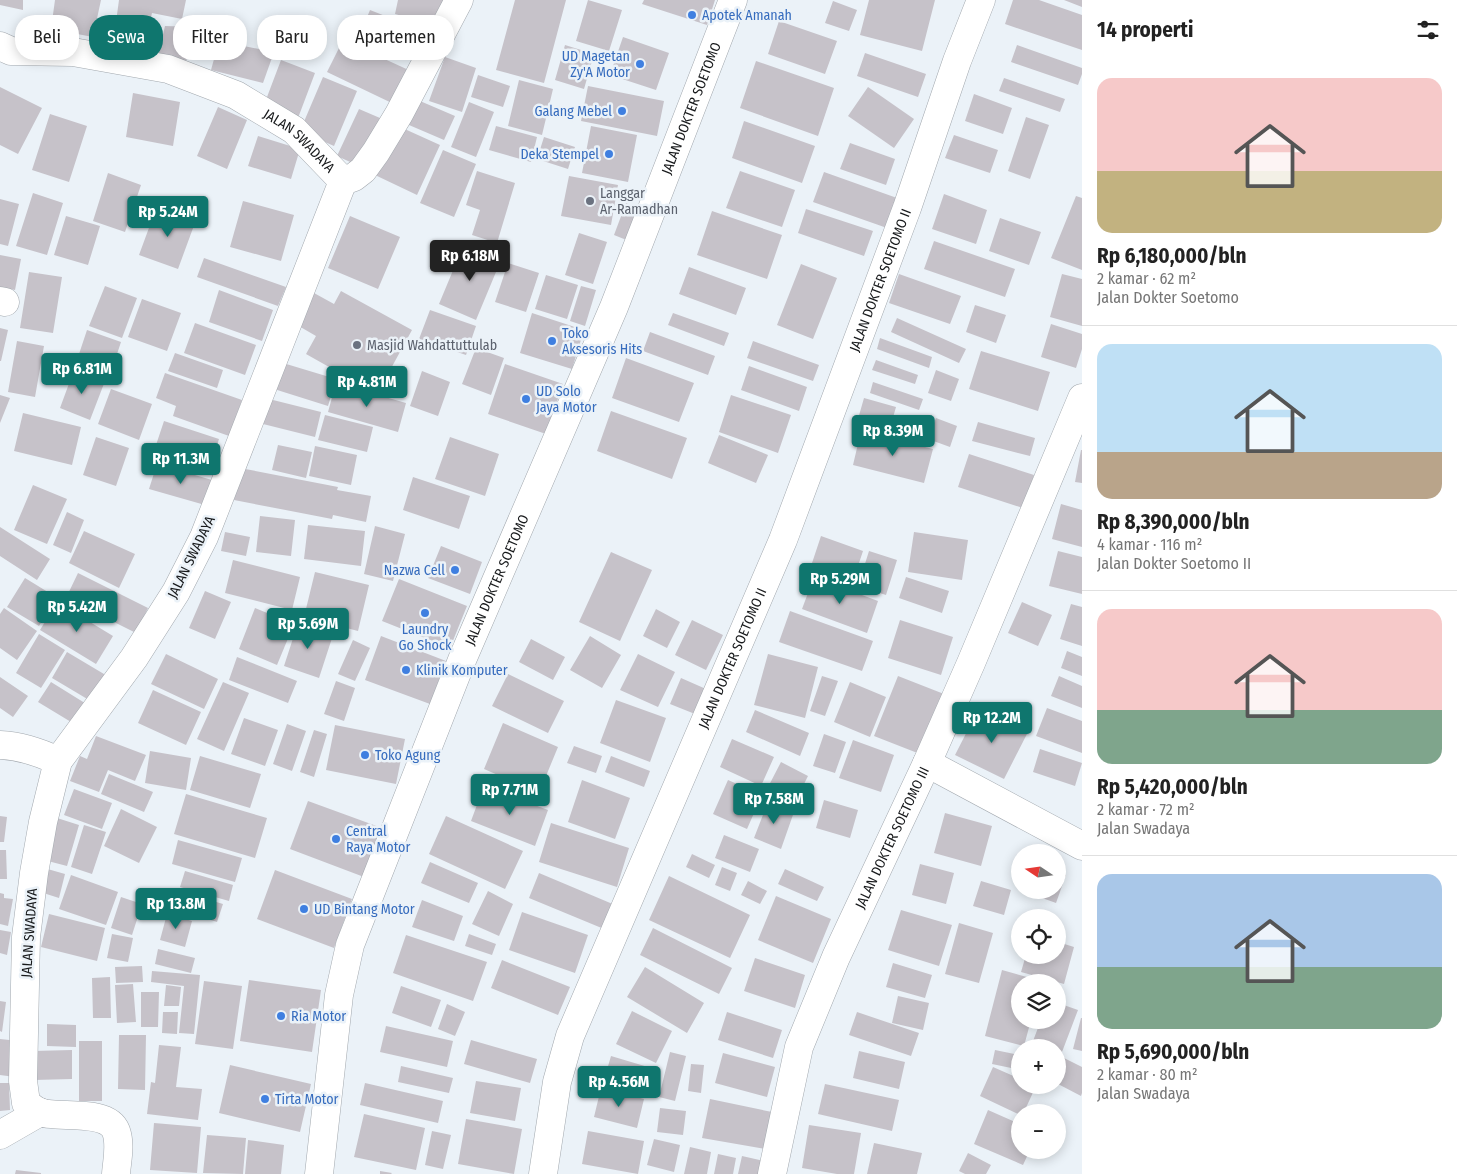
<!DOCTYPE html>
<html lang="id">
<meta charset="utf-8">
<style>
:root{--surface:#fff;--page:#f6f6f6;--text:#222;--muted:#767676;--line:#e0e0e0;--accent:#0f766e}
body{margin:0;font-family:"Fira Sans Condensed",sans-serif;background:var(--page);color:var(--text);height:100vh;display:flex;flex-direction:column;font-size:19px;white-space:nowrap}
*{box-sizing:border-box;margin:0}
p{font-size:16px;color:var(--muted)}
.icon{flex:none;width:28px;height:28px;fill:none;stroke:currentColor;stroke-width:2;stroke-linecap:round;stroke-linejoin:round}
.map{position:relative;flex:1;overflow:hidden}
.sheet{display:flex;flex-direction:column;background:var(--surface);width:375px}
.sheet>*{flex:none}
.banner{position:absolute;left:15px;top:15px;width:475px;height:45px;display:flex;gap:10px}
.needle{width:32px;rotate:283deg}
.buttons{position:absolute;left:1011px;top:844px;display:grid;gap:10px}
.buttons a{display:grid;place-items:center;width:55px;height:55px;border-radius:50%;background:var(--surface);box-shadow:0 2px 12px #0003;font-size:25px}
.price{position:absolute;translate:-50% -42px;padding:0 11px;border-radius:5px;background:var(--accent);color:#fff;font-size:16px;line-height:32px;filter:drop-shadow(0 1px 2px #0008)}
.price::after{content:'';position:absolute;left:50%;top:30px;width:15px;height:11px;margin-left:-8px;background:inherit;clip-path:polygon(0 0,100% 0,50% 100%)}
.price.selected{background:#222;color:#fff}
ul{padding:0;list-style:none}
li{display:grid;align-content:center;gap:10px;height:265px;padding:0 15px}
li+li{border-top:1px solid var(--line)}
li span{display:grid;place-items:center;height:155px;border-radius:15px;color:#555}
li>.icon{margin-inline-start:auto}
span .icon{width:90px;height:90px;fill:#fffc;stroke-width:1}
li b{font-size:21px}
h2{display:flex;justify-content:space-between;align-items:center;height:60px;padding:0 15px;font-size:21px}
.chip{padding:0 18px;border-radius:20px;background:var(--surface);box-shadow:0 2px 12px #0003;font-size:18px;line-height:45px}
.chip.selected{background:var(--accent);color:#fff}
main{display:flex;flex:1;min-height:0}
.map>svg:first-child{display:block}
</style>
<main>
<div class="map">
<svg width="1082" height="1174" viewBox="0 0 1082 1174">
<rect width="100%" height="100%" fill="#ebf2f8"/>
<!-- building -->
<path fill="#c6c2c9" d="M0 0H23V10L0 5Z
M55 0H101L93 37 51 29Z
M119 0H186L182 19 152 13 142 56 112 51Z
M398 0H446L439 26 395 14Z
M515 0H566L544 83 496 70Z
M588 0 622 10 609 51 576 41Z
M644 0H715L707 25 642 4Z
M869 0H935L922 51 860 35Z
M1013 0H1039L1082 15V50L1005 24Z
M1064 0H1082V7Z
M833 1 857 10 849 31 825 23Z
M370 10 431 34 421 61 359 37Z
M779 21 837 41 825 74 768 54Z
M165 26 196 27 185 65 157 60Z
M623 37 669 53 656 90 610 75Z
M343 40 413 72 398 106 327 72Z
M219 41 274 52 263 83 211 70Z
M565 45 594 54 584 89 555 80Z
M1017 45 1082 68V74L1078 85 1011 62Z
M865 53 926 74 918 97 857 76Z
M445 57 476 68 462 112 429 101Z
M281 60 315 73 298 118 264 105Z
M756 61 834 88 818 136 740 108Z
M478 75 510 86 503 107 471 97Z
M323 77 357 91 334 146 300 131Z
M1004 78 1065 99 1060 112 999 91Z
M519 80 553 89 542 135 508 126Z
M588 86 664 101 657 136 581 121Z
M0 87 42 108 18 154 0 145Z
M868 87 914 119 894 148 848 116Z
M133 93 180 102 173 146 126 137Z
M974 94 1012 108 1003 134 965 121Z
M413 98 455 116 444 140 402 122Z
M469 102 494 112 476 157 451 147Z
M218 107 247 120 227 169 197 156Z
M359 109 380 118 359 166 337 156Z
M50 114 87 126 69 182 32 170Z
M1026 117 1049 125 1030 179 1008 171Z
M744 121 815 146 802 183 732 158Z
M398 126 440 145 417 195 375 175Z
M496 126 537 137 531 162 489 150Z
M591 126 637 135 628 182 582 173Z
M954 135 998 150 990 173 945 158Z
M258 136 300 149 291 179 248 166Z
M544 137 575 147 568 169 537 159Z
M850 143 895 159 886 185 840 169Z
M443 150 476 164 454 217 420 203Z
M477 171 515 183 497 243 472 235 480 210 466 205Z
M740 171 795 190 782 227 726 208Z
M824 172 897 198 887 228 813 202Z
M108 173 141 185 125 232 93 221Z
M569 176 618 185 611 225 561 216Z
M33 193 63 203 47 255 16 246Z
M944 194 987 210 976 244 932 229Z
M1076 196 1082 198V270L1051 258Z
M0 199 19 204 8 246 0 244Z
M243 201 294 215 281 261 230 247Z
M626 203 646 210 634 243 614 235Z
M157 206 196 220 178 269 139 255Z
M806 209 873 231 864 256 798 233Z
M712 211 782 235 767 279 697 255Z
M66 216 100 226 88 265 54 255Z
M350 216 400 237 378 289 328 268Z
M1000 218 1041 232 1029 265 989 251Z
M579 233 607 242 593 284 565 275Z
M934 241 1015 269 1005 297 924 269Z
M464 244 501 260 476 320 439 304Z
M0 255 21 259 15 290 0 287Z
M204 258 286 287 278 306 197 277Z
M508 263 539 273 526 312 495 302Z
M801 264 837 278 813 339 777 325Z
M689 267 746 288 736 315 679 294Z
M29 272 62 277 53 333 20 328Z
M899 274 961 296 950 324 889 303Z
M1062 274 1082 279V326L1050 317Z
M546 275 578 285 567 319 535 309Z
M105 286 137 298 122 338 89 326Z
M581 286 596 290 585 326 570 321Z
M219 290 273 310 262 341 209 322Z
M341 291 412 330 377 394 306 354 316 336 297 325 314 293 334 304Z
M142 299 181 313 167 351 128 337Z
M975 305 1006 315 996 343 966 332Z
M430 310 476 326 466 355 419 339Z
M532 313 584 330 572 369 520 353Z
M673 313 729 333 724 346 668 325Z
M897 318 966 349 959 363 891 332Z
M195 323 256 345 245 375 184 353Z
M1051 324 1082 334V349L1076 368 1041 357Z
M0 328 8 330 1 361H0Z
M87 330 121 342 110 375 76 363Z
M650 332 715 356 708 375 643 351Z
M880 338 932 357 929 368 877 349Z
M17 341 44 346 35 397 8 392Z
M753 341 819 365 813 381 747 358Z
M476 348 504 358 491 395 462 384Z
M981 351 1050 372 1038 411 969 389Z
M175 353 223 370 217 388 168 371Z
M626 358 694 383 679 422 612 398Z
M876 360 918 375 915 384 872 370Z
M283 363 336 379 328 406 274 389Z
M505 364 563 384 546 434 488 414Z
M749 366 807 387 799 411 741 390Z
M74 370 105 381 90 420 60 408Z
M936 370 959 379 951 401 928 393Z
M422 371 450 382 438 416 410 406Z
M165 373 242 400 229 436 173 416 176 406 156 398Z
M873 382 923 399 919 410 870 393Z
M336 383 406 403 398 432 328 412Z
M111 389 152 404 139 440 98 424Z
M0 395 10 398 0 423Z
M731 395 791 415 778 453 719 432Z
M864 398 896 407 890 428 858 419Z
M269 399 321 412 315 437 263 424Z
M611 411 687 438 672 479 597 451Z
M23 413 81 427 72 465 14 451Z
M325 415 373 427 367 452 318 440Z
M899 415 924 421 920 438 895 432Z
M936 418 957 426 950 447 928 439Z
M164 421 219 439 209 470 154 451Z
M978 422 1035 438 1030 456 972 441Z
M861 431 933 449 924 483 853 465Z
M719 435 768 455 756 483 708 463Z
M96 437 129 448 116 486 83 475Z
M450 437 499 454 485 496 435 479Z
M278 445 312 452 306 478 272 470Z
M315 446 357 455 351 485 309 476Z
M1081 450H1082V483L1075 482Z
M969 454 1034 475 1023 508 958 487Z
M157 464 212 480 205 505 149 489Z
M240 468 338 487 337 490 371 496 366 522 333 515 332 519 234 500Z
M413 477 470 496 459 529 403 510Z
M33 485 67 499 47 544 14 530Z
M1061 504 1082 510V547L1052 539Z
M67 512 84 520 71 553 53 545Z
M260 516 295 520 291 556 256 552Z
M308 525 365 531 361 566 304 559Z
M375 526 405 534 393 581 364 574Z
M0 527 50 559 37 580 0 556Z
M84 531 135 554 119 588 69 563Z
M225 532 250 537 246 556 221 551Z
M914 532 968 540 962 580 908 572Z
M821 536 863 551 854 578 812 563Z
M441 546 482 562 470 594 428 578Z
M869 551 897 560 886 595 858 586Z
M1058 551 1082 557V594L1049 586Z
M611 552 652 570 620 641 579 622Z
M233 560 300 577 292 610 225 593Z
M315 572 369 585 358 631 304 617Z
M78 573 148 608 136 633 66 598Z
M814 577 878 601 867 633 802 609Z
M906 577 949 591 942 613 899 598Z
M25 578 56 597 39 626 7 607Z
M399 579 467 606 450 648 382 621Z
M205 591 231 602 215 639 189 628Z
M57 602 113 636 96 664 40 630Z
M1022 602 1052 615 1038 646 1008 633Z
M1071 604 1082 607V646L1060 639Z
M4 608 37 631 17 660 0 648V614Z
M255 608 294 624 277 665 239 649Z
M656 609 680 622 667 648 643 636Z
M790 611 873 641 862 671 779 642Z
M692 620 723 635 706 670 675 655Z
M900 620 953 637 941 675 888 658Z
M298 623 333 635 319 678 284 666Z
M39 634 65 650 41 688 16 673Z
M381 636 446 661 430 704 365 680Z
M590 636 621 655 602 688 570 670Z
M531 639 565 657 553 680 519 662Z
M353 640 370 648 355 681 338 674Z
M1067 651 1082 657V676L1061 668Z
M67 652 109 677 94 703 52 678Z
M166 654 218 679 204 709 151 684Z
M638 654 675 672 658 707 620 690Z
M768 654 818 667 805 718 754 705Z
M237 657 297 681 288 703 229 680Z
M508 674 564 701 548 733 492 706Z
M822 676 838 681 825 716 810 711Z
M898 676 944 694 920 754 874 736Z
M1059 676 1082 686V708L1051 696Z
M0 677 28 696 13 717 0 708Z
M681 678 706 689 695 714 670 704Z
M336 681 355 688 344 721 324 714Z
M51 682 88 705 76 725 38 702Z
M223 682 249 693 224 751 197 739Z
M850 682 886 697 870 737 834 722Z
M153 690 201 712 186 745 138 723Z
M616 700 666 718 650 762 600 743Z
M979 708 1028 732 1004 779 955 755Z
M1047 708 1082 721V753L1036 736Z
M755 710 809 733 800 756 746 732Z
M244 718 278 730 265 766 231 754Z
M503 723 558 747 539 793 484 769Z
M287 724 306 731 292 771 273 764Z
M335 725 405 739 396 784 326 770Z
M314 730 327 734 314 777 300 772Z
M824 734 846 742 835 773 813 766Z
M96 736 146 755 135 781 108 770 99 792 70 781 80 756 87 759Z
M732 739 774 757 761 786 720 767Z
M853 740 894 755 881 792 839 778Z
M574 746 602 756 596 773 567 763Z
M1040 749 1082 763 1075 786 1033 772Z
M150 751 191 758 186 790 145 783Z
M200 756 261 774 250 808 190 790Z
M611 756 650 771 644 787 605 772Z
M781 762 808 776 794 804 767 789Z
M109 774 153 792 144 812 101 794Z
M582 780 630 798 615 839 568 822Z
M728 780 762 795 747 829 713 814Z
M484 786 548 810 535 846 471 821Z
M74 789 112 803 102 829 64 815Z
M186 794 267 818 255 858 174 834Z
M824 800 858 810 850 838 816 828Z
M308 801 382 828 364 877 290 849Z
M768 802 794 812 781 849 754 838Z
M121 809 157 827 139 863 104 846Z
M945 813 992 826 981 866 934 853Z
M0 816 7 817 4 842H0Z
M446 816 523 851 505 889 429 854Z
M57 818 79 825 67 866 44 860Z
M551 823 629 848 617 887 539 862Z
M84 825 106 832 92 874 71 867Z
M724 835 759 849 750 872 715 858Z
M178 840 242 858 235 882 172 864Z
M0 850H6L7 879H0Z
M692 854 715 865 709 878 686 867Z
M430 862 478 883 469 903 421 883Z
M920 864 954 873 946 904 912 895Z
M722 867 737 873 730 891 715 885Z
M44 868 65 874 59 898 37 891Z
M785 869 824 887 817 901 778 884Z
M275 870 352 899 334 948 257 919Z
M185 871 233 885 229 901 180 887Z
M1058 872 1066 875 1056 903 1020 890H1058Z
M539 873 615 905 604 929 529 898Z
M71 875 118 892 106 925 59 909Z
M669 876 750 915 730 958 649 920Z
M748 881 767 891 760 904 741 895Z
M981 881 1011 890 1004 915 973 906Z
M488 891 513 904 499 936 472 924Z
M183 892 223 904 217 922 178 909Z
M0 893 4 894V898L13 899 8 926 0 924Z
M776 896 831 919 813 963 758 940Z
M121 897 142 904 132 935 111 928Z
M422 900 463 916 454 941 412 927Z
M901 910 952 925 939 966 888 950Z
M522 912 588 935 575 973 509 950Z
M49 914 105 928 97 961 41 947Z
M167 914 192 921 185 947 160 940Z
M959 923 993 933 979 983 945 974Z
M653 928 732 968 719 994 640 955Z
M0 930 11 932 7 955 0 953Z
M112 934 133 938 128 962 107 958Z
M469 934 496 944 492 955 465 946Z
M406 935 487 962 473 1001 393 973Z
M1058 942 1074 947 1064 984 1021 972 1026 955H1058Z
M158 949 195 958 191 973 155 964Z
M755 958 805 975 795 1008 744 991Z
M502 960 570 987 558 1015 491 988Z
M893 963 932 975 925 998 886 987Z
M142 966 143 982 116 983 115 967Z
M645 967 704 1003 687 1033 627 997Z
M1002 970 1041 981V982H1020V1020H1031L1024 1046 985 1036Z
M152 971 200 975 194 1034 179 1033 184 986 151 982Z
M110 977 111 1018H93L92 978Z
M249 980 321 990 312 1052 240 1041Z
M204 981 242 986 233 1049 195 1044Z
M133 984 136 1022 117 1023 115 985Z
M166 985 181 987 179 1006H164Z
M401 986 441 1000 431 1027 392 1013Z
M141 992H159L158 1027H141Z
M898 996 929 1003 923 1030 892 1023Z
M0 1001 6 1002 2 1032 0 1031Z
M1058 1003 1078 1010 1062 1052 1058 1050V1048H1050L1033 1041 1041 1020H1058Z
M447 1004 465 1012 455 1036 438 1029Z
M632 1011 672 1031 656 1063 616 1044Z
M163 1012H178L177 1034 162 1033Z
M727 1012 782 1030 773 1058 718 1040Z
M857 1012 919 1033 911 1056 849 1035Z
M1081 1018H1082V1051L1073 1049Z
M47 1024 76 1025V1047L47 1046Z
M386 1026 453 1041 447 1067 380 1052Z
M119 1035H146L145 1090 118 1089Z
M0 1039 19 1041 15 1077 0 1075Z
M471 1040 537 1059 530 1083 464 1064Z
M79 1041H102V1101H79Z
M159 1045 181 1047 176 1087 202 1089 198 1120 147 1114 151 1082 155 1083Z
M72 1050V1079L34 1080 33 1051Z
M995 1050 1019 1055 1016 1069 992 1064Z
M859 1051 905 1062 899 1089 853 1078Z
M670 1052 686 1056 675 1101 659 1097Z
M723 1053 775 1067 767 1097 715 1083Z
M611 1056 658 1070 650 1094 604 1080Z
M1060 1056 1082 1067V1093L1081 1096 1058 1084V1062Z
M691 1064 704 1065 701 1093 688 1091Z
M230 1065 311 1084 300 1132 219 1113Z
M401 1066 453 1078 449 1093 398 1082Z
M993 1067 1020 1079V1085L1036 1086 1024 1112H1020V1115L980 1096Z
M476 1081 521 1088 515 1121 470 1113Z
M0 1083H9L10 1110 0 1111Z
M365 1083 443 1101 438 1123 360 1105Z
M825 1084 899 1100 892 1131 818 1114Z
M601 1088 644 1099 637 1128 594 1117Z
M710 1099 772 1112 765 1149 702 1138Z
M660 1108 686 1111 683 1135 657 1132Z
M988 1110 1020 1124V1150H1030L1023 1165 974 1144Z
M364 1114 425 1128 416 1170 354 1157Z
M466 1119 522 1129 514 1174 458 1164Z
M154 1123 201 1127 197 1173 150 1170Z
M809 1125 861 1133 854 1174H837L802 1168Z
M432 1131 451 1135 443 1169 425 1165Z
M588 1131 644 1141 638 1174 582 1164Z
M207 1135 246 1138 243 1174 203 1173Z
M654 1139 680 1145 674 1172 647 1165Z
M248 1140 284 1145 281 1174H245Z
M874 1143 922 1153 917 1174H867Z
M690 1147 711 1152 707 1174H684Z
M968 1153 991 1165 986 1174H965L959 1171Z
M718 1154 736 1158 733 1174H714Z
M742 1156 768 1162 766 1174H738Z
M16 1170 41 1173V1174H15Z
M380 1171 392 1173 391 1174H380Z"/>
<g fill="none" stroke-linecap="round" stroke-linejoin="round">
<defs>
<g id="minor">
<path id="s1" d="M0 46 11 51 73 52 168 69 236 95 294 130 343 181 204 537 176 592 134 658 58 761 43 822 34 873 26 937 23 1081 26 1103C30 1106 35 1110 39 1112 57 1119 107 1108 116 1131 121 1145 117 1160 116 1174"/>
<path d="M343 181 354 177 363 170 376 152 399 114 459 0"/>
<path d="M0 301 5 302"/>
<path d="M0 745C21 746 39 752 58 761"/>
<path d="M927 763 1082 846"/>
<path d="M0 1135 40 1112"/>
<path id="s2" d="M319 1174 339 995 350 945 462 660 614 307 733 0"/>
<path id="s3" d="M543 1174 557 1082 570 1036 783 540 907 208 957 61 981 0"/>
<path id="s4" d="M772 1174 799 1047 836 957 927 763 971 663 1082 398"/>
</g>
</defs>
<!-- minor casing -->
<use href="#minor" stroke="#a2a8ae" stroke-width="29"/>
<!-- minor -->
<use href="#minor" stroke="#fff" stroke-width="28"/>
</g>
<!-- markers -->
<g fill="#3f7fe0" stroke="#ebf2f8" stroke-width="2">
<circle cx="692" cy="15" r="5"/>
<circle cx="640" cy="64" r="5"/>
<circle cx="622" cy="111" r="5"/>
<circle cx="609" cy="154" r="5"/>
<circle cx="552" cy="341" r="5"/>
<circle cx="526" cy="399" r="5"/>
<circle cx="455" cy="570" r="5"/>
<circle cx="425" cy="613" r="5"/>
<circle cx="406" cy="670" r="5"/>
<circle cx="365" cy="755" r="5"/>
<circle cx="336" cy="839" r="5"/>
<circle cx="304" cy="909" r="5"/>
<circle cx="281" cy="1016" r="5"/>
<circle cx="265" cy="1099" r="5"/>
</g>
<g fill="#6b7280" stroke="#ebf2f8" stroke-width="2">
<circle cx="590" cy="201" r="5"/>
<circle cx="357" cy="345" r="5"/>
</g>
<g text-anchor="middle" stroke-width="5" stroke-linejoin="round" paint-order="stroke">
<!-- shop labels -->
<g font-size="14" fill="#366cbe" stroke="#ebf2f8" text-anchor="start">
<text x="702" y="20">Apotek Amanah</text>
<text x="630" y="61" text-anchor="end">UD Magetan<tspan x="630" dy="16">Zy'A Motor</tspan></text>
<text x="612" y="116" text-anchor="end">Galang Mebel</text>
<text x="599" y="159" text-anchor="end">Deka Stempel</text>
<text x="562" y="338">Toko<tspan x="562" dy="16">Aksesoris Hits</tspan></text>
<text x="536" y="396">UD Solo<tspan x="536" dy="16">Jaya Motor</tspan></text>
<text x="445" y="575" text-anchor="end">Nazwa Cell</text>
<text x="425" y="634" text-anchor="middle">Laundry<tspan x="425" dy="16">Go Shock</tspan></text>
<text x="416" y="675">Klinik Komputer</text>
<text x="375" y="760">Toko Agung</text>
<text x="346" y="836">Central<tspan x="346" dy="16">Raya Motor</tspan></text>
<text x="314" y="914">UD Bintang Motor</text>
<text x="291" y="1021">Ria Motor</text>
<text x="275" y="1104">Tirta Motor</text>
</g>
<!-- street labels -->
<g font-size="14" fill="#17191b" stroke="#ebf2f8">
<text dy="5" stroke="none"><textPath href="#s2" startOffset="1135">JALAN DOKTER SOETOMO</textPath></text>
<text dy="5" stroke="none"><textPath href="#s1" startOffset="322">JALAN SWADAYA</textPath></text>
<text dy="5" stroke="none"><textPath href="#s3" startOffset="958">JALAN DOKTER SOETOMO II</textPath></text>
<text transform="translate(191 557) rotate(-64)" y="5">JALAN SWADAYA</text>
<text dy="5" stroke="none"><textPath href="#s2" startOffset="625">JALAN DOKTER SOETOMO</textPath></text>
<text dy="5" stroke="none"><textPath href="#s3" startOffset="552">JALAN DOKTER SOETOMO II</textPath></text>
<text dy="5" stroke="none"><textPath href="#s4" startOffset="359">JALAN DOKTER SOETOMO III</textPath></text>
<text transform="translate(29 933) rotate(-86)" y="5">JALAN SWADAYA</text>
</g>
<!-- worship labels -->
<g font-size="14" fill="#5b616d" stroke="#ebf2f8" text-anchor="start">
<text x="600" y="198">Langgar<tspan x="600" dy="16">Ar-Ramadhan</tspan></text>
<text x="367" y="350">Masjid Wahdattuttulab</text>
</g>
</g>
</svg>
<div class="buttons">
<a><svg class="needle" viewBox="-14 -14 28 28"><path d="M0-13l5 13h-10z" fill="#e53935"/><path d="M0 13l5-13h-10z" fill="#767676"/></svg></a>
<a><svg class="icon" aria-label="locate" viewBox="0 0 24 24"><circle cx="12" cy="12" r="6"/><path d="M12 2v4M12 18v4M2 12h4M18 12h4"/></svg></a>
<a><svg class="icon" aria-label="layers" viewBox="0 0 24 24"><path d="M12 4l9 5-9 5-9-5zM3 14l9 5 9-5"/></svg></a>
<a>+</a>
<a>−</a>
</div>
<b class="price" style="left:168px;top:238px">Rp 5.24M</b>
<b class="price selected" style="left:470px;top:282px">Rp 6.18M</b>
<b class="price" style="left:82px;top:395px">Rp 6.81M</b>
<b class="price" style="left:367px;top:408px">Rp 4.81M</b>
<b class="price" style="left:893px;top:457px">Rp 8.39M</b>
<b class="price" style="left:181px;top:485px">Rp 11.3M</b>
<b class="price" style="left:840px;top:605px">Rp 5.29M</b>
<b class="price" style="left:77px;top:633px">Rp 5.42M</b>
<b class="price" style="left:308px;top:650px">Rp 5.69M</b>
<b class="price" style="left:992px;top:744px">Rp 12.2M</b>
<b class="price" style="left:510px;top:816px">Rp 7.71M</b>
<b class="price" style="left:774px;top:825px">Rp 7.58M</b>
<b class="price" style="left:176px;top:930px">Rp 13.8M</b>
<b class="price" style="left:619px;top:1108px">Rp 4.56M</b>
<div class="banner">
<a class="chip">Beli</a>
<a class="chip selected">Sewa</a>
<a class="chip">Filter</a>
<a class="chip">Baru</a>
<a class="chip">Apartemen</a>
</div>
</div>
<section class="sheet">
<h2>14 properti<svg class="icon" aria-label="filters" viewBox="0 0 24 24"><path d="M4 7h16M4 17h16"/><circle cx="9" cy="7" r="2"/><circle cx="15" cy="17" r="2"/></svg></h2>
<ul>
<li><span style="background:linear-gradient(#f6c9c9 60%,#c2b280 0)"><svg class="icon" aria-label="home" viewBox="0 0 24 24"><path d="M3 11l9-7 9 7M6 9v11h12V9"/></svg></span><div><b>Rp 6,180,000/bln</b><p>2 kamar · 62 m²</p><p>Jalan Dokter Soetomo</p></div></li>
<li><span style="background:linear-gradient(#bfe0f5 70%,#b9a48a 0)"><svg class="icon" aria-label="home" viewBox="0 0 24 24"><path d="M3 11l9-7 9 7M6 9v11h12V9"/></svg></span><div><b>Rp 8,390,000/bln</b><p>4 kamar · 116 m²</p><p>Jalan Dokter Soetomo II</p></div></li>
<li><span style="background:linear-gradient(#f6c9c9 65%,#7fa58c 0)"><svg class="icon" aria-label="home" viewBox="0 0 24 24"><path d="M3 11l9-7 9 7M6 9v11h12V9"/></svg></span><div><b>Rp 5,420,000/bln</b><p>2 kamar · 72 m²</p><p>Jalan Swadaya</p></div></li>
<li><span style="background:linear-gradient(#a9c7e8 60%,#7fa58c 0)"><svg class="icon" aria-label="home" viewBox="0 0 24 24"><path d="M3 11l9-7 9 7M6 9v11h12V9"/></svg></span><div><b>Rp 5,690,000/bln</b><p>2 kamar · 80 m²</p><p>Jalan Swadaya</p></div></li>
</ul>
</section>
</main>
